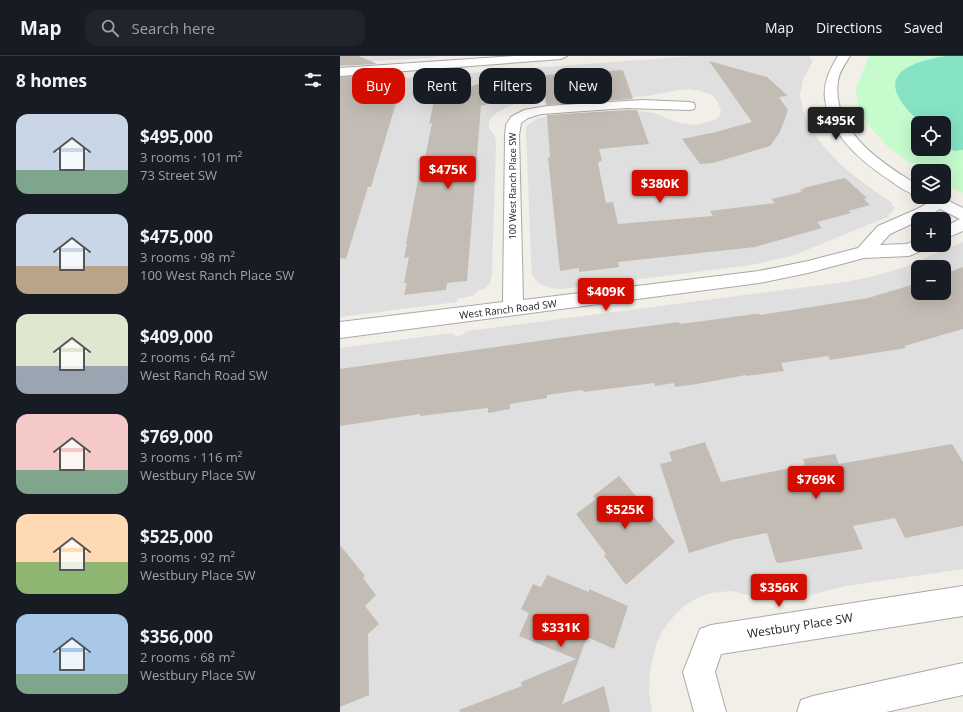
<!DOCTYPE html>
<meta charset="utf-8">
<style>
:root{--surface:#171b24;--page:#20242c;--text:#f1f3f6;--muted:#9ea1a6;--line:#363941;--accent:#d30e00}
body{margin:0;font-family:"Open Sans",sans-serif;background:var(--page);color:var(--text);height:100vh;display:flex;flex-direction:column;font-size:15px;white-space:nowrap}
*{box-sizing:border-box;margin:0}
p{font-size:13px;color:var(--muted)}
.icon{flex:none;width:22px;height:22px;fill:none;stroke:currentColor;stroke-width:2;stroke-linecap:round;stroke-linejoin:round}
.map{position:relative;flex:1;overflow:hidden}
.details{display:flex;flex-direction:column;background:var(--surface);width:340px}
.details>*{flex:none}
.guide{position:absolute;left:12px;top:12px;width:380px;height:36px;display:flex;gap:8px}
.controls{position:absolute;left:571px;top:60px;display:grid;gap:8px}
.controls a{display:grid;place-items:center;width:40px;height:40px;border-radius:8px;background:var(--surface);box-shadow:0 4px 16px #0002;font-size:20px}
.price{position:absolute;translate:-50% -34px;padding:0 9px;border-radius:4px;background:var(--accent);color:#fff;font-size:13px;line-height:26px;filter:drop-shadow(0 1px 2px #0008)}
.price::after{content:'';position:absolute;left:50%;top:24px;width:12px;height:9px;margin-left:-6px;background:inherit;clip-path:polygon(0 0,100% 0,50% 100%)}
.price.on{background:#222;color:#fff}
ul{padding:0;list-style:none}
li{display:flex;align-items:center;gap:12px;height:100px;padding:0 16px}
li span{display:grid;place-items:center;flex:none;width:112px;height:80px;border-radius:12px;color:#555}
li>.icon{margin-inline-start:auto}
span .icon{width:48px;height:48px;fill:#fffc;stroke-width:1}
li b{font-size:17px}
h2{display:flex;justify-content:space-between;align-items:center;height:48px;padding:0 16px;font-size:17px}
.tag{padding:0 14px;border-radius:12px;background:var(--surface);box-shadow:0 4px 16px #0002;font-size:14px;line-height:36px}
.tag.on{background:var(--accent);color:#fff}
header{display:flex;align-items:center;gap:24px;box-sizing:border-box;height:56px;padding:0 20px;background:var(--surface);border-bottom:1px solid var(--line)}
header strong{font-size:19px}
nav{display:flex;gap:22px;margin-inline-start:auto;font-size:14px}
.search{width:280px;height:36px;background:var(--page);display:flex;align-items:center;gap:10px;box-sizing:border-box;padding:0 14px;border-radius:12px;color:var(--muted);font-size:15px}
main{display:flex;flex:1;min-height:0}
.map>svg:first-child{display:block}
</style>
<header>
<strong>Map</strong>
<div class="search"><svg class="icon" aria-label="search" viewBox="0 0 24 24"><circle cx="10" cy="10" r="6"/><path d="M15 15l6 6"/></svg>Search here</div>
<nav><a>Map</a><a>Directions</a><a>Saved</a></nav>
</header>
<main>
<section class="details">
<h2>8 homes<svg class="icon" aria-label="filters" viewBox="0 0 24 24"><path d="M4 7h16M4 17h16"/><circle cx="9" cy="7" r="2"/><circle cx="15" cy="17" r="2"/></svg></h2>
<ul>
<li><span style="background:linear-gradient(#c9d6e8 70%,#7fa58c 0)"><svg class="icon" aria-label="home" viewBox="0 0 24 24"><path d="M3 11l9-7 9 7M6 9v11h12V9"/></svg></span><div><b>$495,000</b><p>3 rooms · 101 m²</p><p>73 Street SW</p></div></li>
<li><span style="background:linear-gradient(#c9d6e8 65%,#b9a48a 0)"><svg class="icon" aria-label="home" viewBox="0 0 24 24"><path d="M3 11l9-7 9 7M6 9v11h12V9"/></svg></span><div><b>$475,000</b><p>3 rooms · 98 m²</p><p>100 West Ranch Place SW</p></div></li>
<li><span style="background:linear-gradient(#dfe7d0 65%,#9aa5b1 0)"><svg class="icon" aria-label="home" viewBox="0 0 24 24"><path d="M3 11l9-7 9 7M6 9v11h12V9"/></svg></span><div><b>$409,000</b><p>2 rooms · 64 m²</p><p>West Ranch Road SW</p></div></li>
<li><span style="background:linear-gradient(#f6c9c9 70%,#7fa58c 0)"><svg class="icon" aria-label="home" viewBox="0 0 24 24"><path d="M3 11l9-7 9 7M6 9v11h12V9"/></svg></span><div><b>$769,000</b><p>3 rooms · 116 m²</p><p>Westbury Place SW</p></div></li>
<li><span style="background:linear-gradient(#ffd9b3 60%,#8fb573 0)"><svg class="icon" aria-label="home" viewBox="0 0 24 24"><path d="M3 11l9-7 9 7M6 9v11h12V9"/></svg></span><div><b>$525,000</b><p>3 rooms · 92 m²</p><p>Westbury Place SW</p></div></li>
<li><span style="background:linear-gradient(#a9c7e8 75%,#7fa58c 0)"><svg class="icon" aria-label="home" viewBox="0 0 24 24"><path d="M3 11l9-7 9 7M6 9v11h12V9"/></svg></span><div><b>$356,000</b><p>2 rooms · 68 m²</p><p>Westbury Place SW</p></div></li>
</ul>
</section>
<div class="map">
<svg width="623" height="656" viewBox="0 0 623 656">
<rect width="100%" height="100%" fill="#f2efe8"/>
<!-- residential -->
<path fill="#e0dfdf" fill-rule="evenodd" d="M0 0H100L91 2 33 5 32 6Z
M354 0H469L473 5 463 23 460 40 463 54 471 74 485 92 501 109 526 129 551 146 552 149 555 151 552 156 548 158 550 160 452 200 411 209 222 233 211 232 198 227 192 219 191 204 186 72 188 69 197 63 207 60 291 54 314 57 339 67 356 69 375 64 379 61 381 55 378 46 372 39 361 35 349 33 339 34 307 40 222 47 195 46 193 43 191 12Z
M182 13 184 46 172 49 159 55 153 60 149 66V72L155 80 156 88 152 219 150 227 145 233 139 234 132 240 117 243V246L0 261V27Z
M623 186V513L506 530 470 539 447 543 421 542 391 535 371 537 357 542 344 550 333 561 323 574 316 589 310 616 309 636 312 656H0V292L111 277 116 280 122 279 128 275 505 226 530 221 562 212ZM578 211H604V237H578Z"/>
<!-- park -->
<path fill="#c6fbce" fill-rule="evenodd" d="M529 0H623V137L604 128V115H581L548 91 525 65 518 51 516 33ZM578 67H604V93H578Z"/>
<!-- pitch -->
<path fill="#85e2c5" d="M607 0H623V94L614 95 604 87V67H581C535 26 555 8 607 0Z"/>
<!-- building -->
<path fill="#c3bcb4" d="M0 0H19L37 8 0 10Z
M369 5 427 21 448 40 439 41 448 54 440 76 430 90 373 107 360 108 342 83 376 76 412 66Z
M283 14 293 43 206 49 203 21H206L205 19Z
M57 17 64 20 31 131H28L6 203 0 202V21Z
M159 22 177 39 141 50 127 225 107 227 106 234 64 239 67 227H64L69 201 64 202 67 188H66L79 118 82 117 92 67 89 68 96 35 104 38Z
M287 54H297L309 88 259 93 262 104 258 107 266 147 273 146 278 168 373 160 370 155 435 147 431 143 462 136 460 134 464 133 463 132 505 122 527 142 524 143 530 149 508 155 511 157 477 166 482 172 415 191 278 206 279 211 239 216V212L220 215 208 101H210L207 59Z
M623 211V273L564 290 566 292 490 304 488 300 441 307 444 315 406 320V319L357 328 335 331 334 327 315 330 314 327 244 336 243 334 207 339V342L170 348V353L148 357V352L80 360V358L0 370V313L255 277 339 266 340 268 371 264 414 258H420V259L528 242 578 227V237H604V218Z
M365 386 381 426 465 409 463 403 495 398 499 408 612 388 623 406V470L565 482 555 462 513 470 523 493 440 507 436 506 427 477 392 484 349 497 320 408 332 405 329 396Z
M279 420 335 486 286 529 264 500 266 498 236 458 256 443 253 440Z
M0 489 25 520 23 522 36 539 25 550 39 568 28 578 29 639 0 651Z
M207 519 249 536V533L288 550 274 593 247 581 222 648 264 630 270 656H120L119 654 182 630 181 626 236 603 179 580 189 557 181 553 193 528 201 531Z"/>
<g fill="none" stroke-linecap="round" stroke-linejoin="round">
<defs>
<path id="minor" d="M174 0H227L221 3 0 20V12Z
M498 0H510C505 8 499 16 498 25 491 74 541 107 578 129V140C568 137 559 131 551 125 523 107 489 79 485 43 483 27 490 13 498 0Z
M302 44 349 46 354 47 355 50 354 53 349 54 287 52 201 58 188 62 181 67 179 79 183 244 419 215 468 205 518 192 538 170 577 153 588 147 581 141H601L623 152V175L604 183V171L620 163 600 153 583 163H578V165L550 178 540 189 566 188 578 184V189H589L586 193 569 200 524 202 468 217 419 227 0 282V266L163 246 165 79 166 69 171 61 184 54 207 50Z
M623 530V560L381 598 375 616 386 656H354L343 616 360 573 371 569Z
M623 607V639L546 656H457L461 644 473 640Z"/>
</defs>
<!-- minor casing -->
<use href="#minor" stroke="#a9a9a9" stroke-width="2"/>
<!-- minor -->
<use href="#minor" fill="#fff" fill-rule="evenodd"/>
</g>
<g text-anchor="middle" stroke-width="3.5" stroke-linejoin="round" paint-order="stroke">
<!-- far-street labels -->
<g font-size="9" fill="#222" stroke="#fff">
<text transform="translate(173 130) rotate(-90)" y="3">100 West Ranch Place SW</text>
</g>
<!-- street labels -->
<g font-size="10" fill="#222" stroke="#fff">
<text transform="translate(168 253) rotate(-7)" y="4">West Ranch Road SW</text>
</g>
<!-- near-street labels -->
<g font-size="12" fill="#222" stroke="#fff">
<text transform="translate(460 570) rotate(-9)" y="4">Westbury Place SW</text>
</g>
</g>
</svg>
<div class="controls">
<a><svg class="icon" aria-label="locate" viewBox="0 0 24 24"><circle cx="12" cy="12" r="6"/><path d="M12 2v4M12 18v4M2 12h4M18 12h4"/></svg></a>
<a><svg class="icon" aria-label="layers" viewBox="0 0 24 24"><path d="M12 4l9 5-9 5-9-5zM3 14l9 5 9-5"/></svg></a>
<a>+</a>
<a>−</a>
</div>
<b class="price on" style="left:496px;top:85px">$495K</b>
<b class="price" style="left:108px;top:134px">$475K</b>
<b class="price" style="left:320px;top:148px">$380K</b>
<b class="price" style="left:266px;top:256px">$409K</b>
<b class="price" style="left:476px;top:444px">$769K</b>
<b class="price" style="left:285px;top:474px">$525K</b>
<b class="price" style="left:439px;top:552px">$356K</b>
<b class="price" style="left:221px;top:592px">$331K</b>
<div class="guide">
<a class="tag on">Buy</a>
<a class="tag">Rent</a>
<a class="tag">Filters</a>
<a class="tag">New</a>
</div>
</div>
</main>
